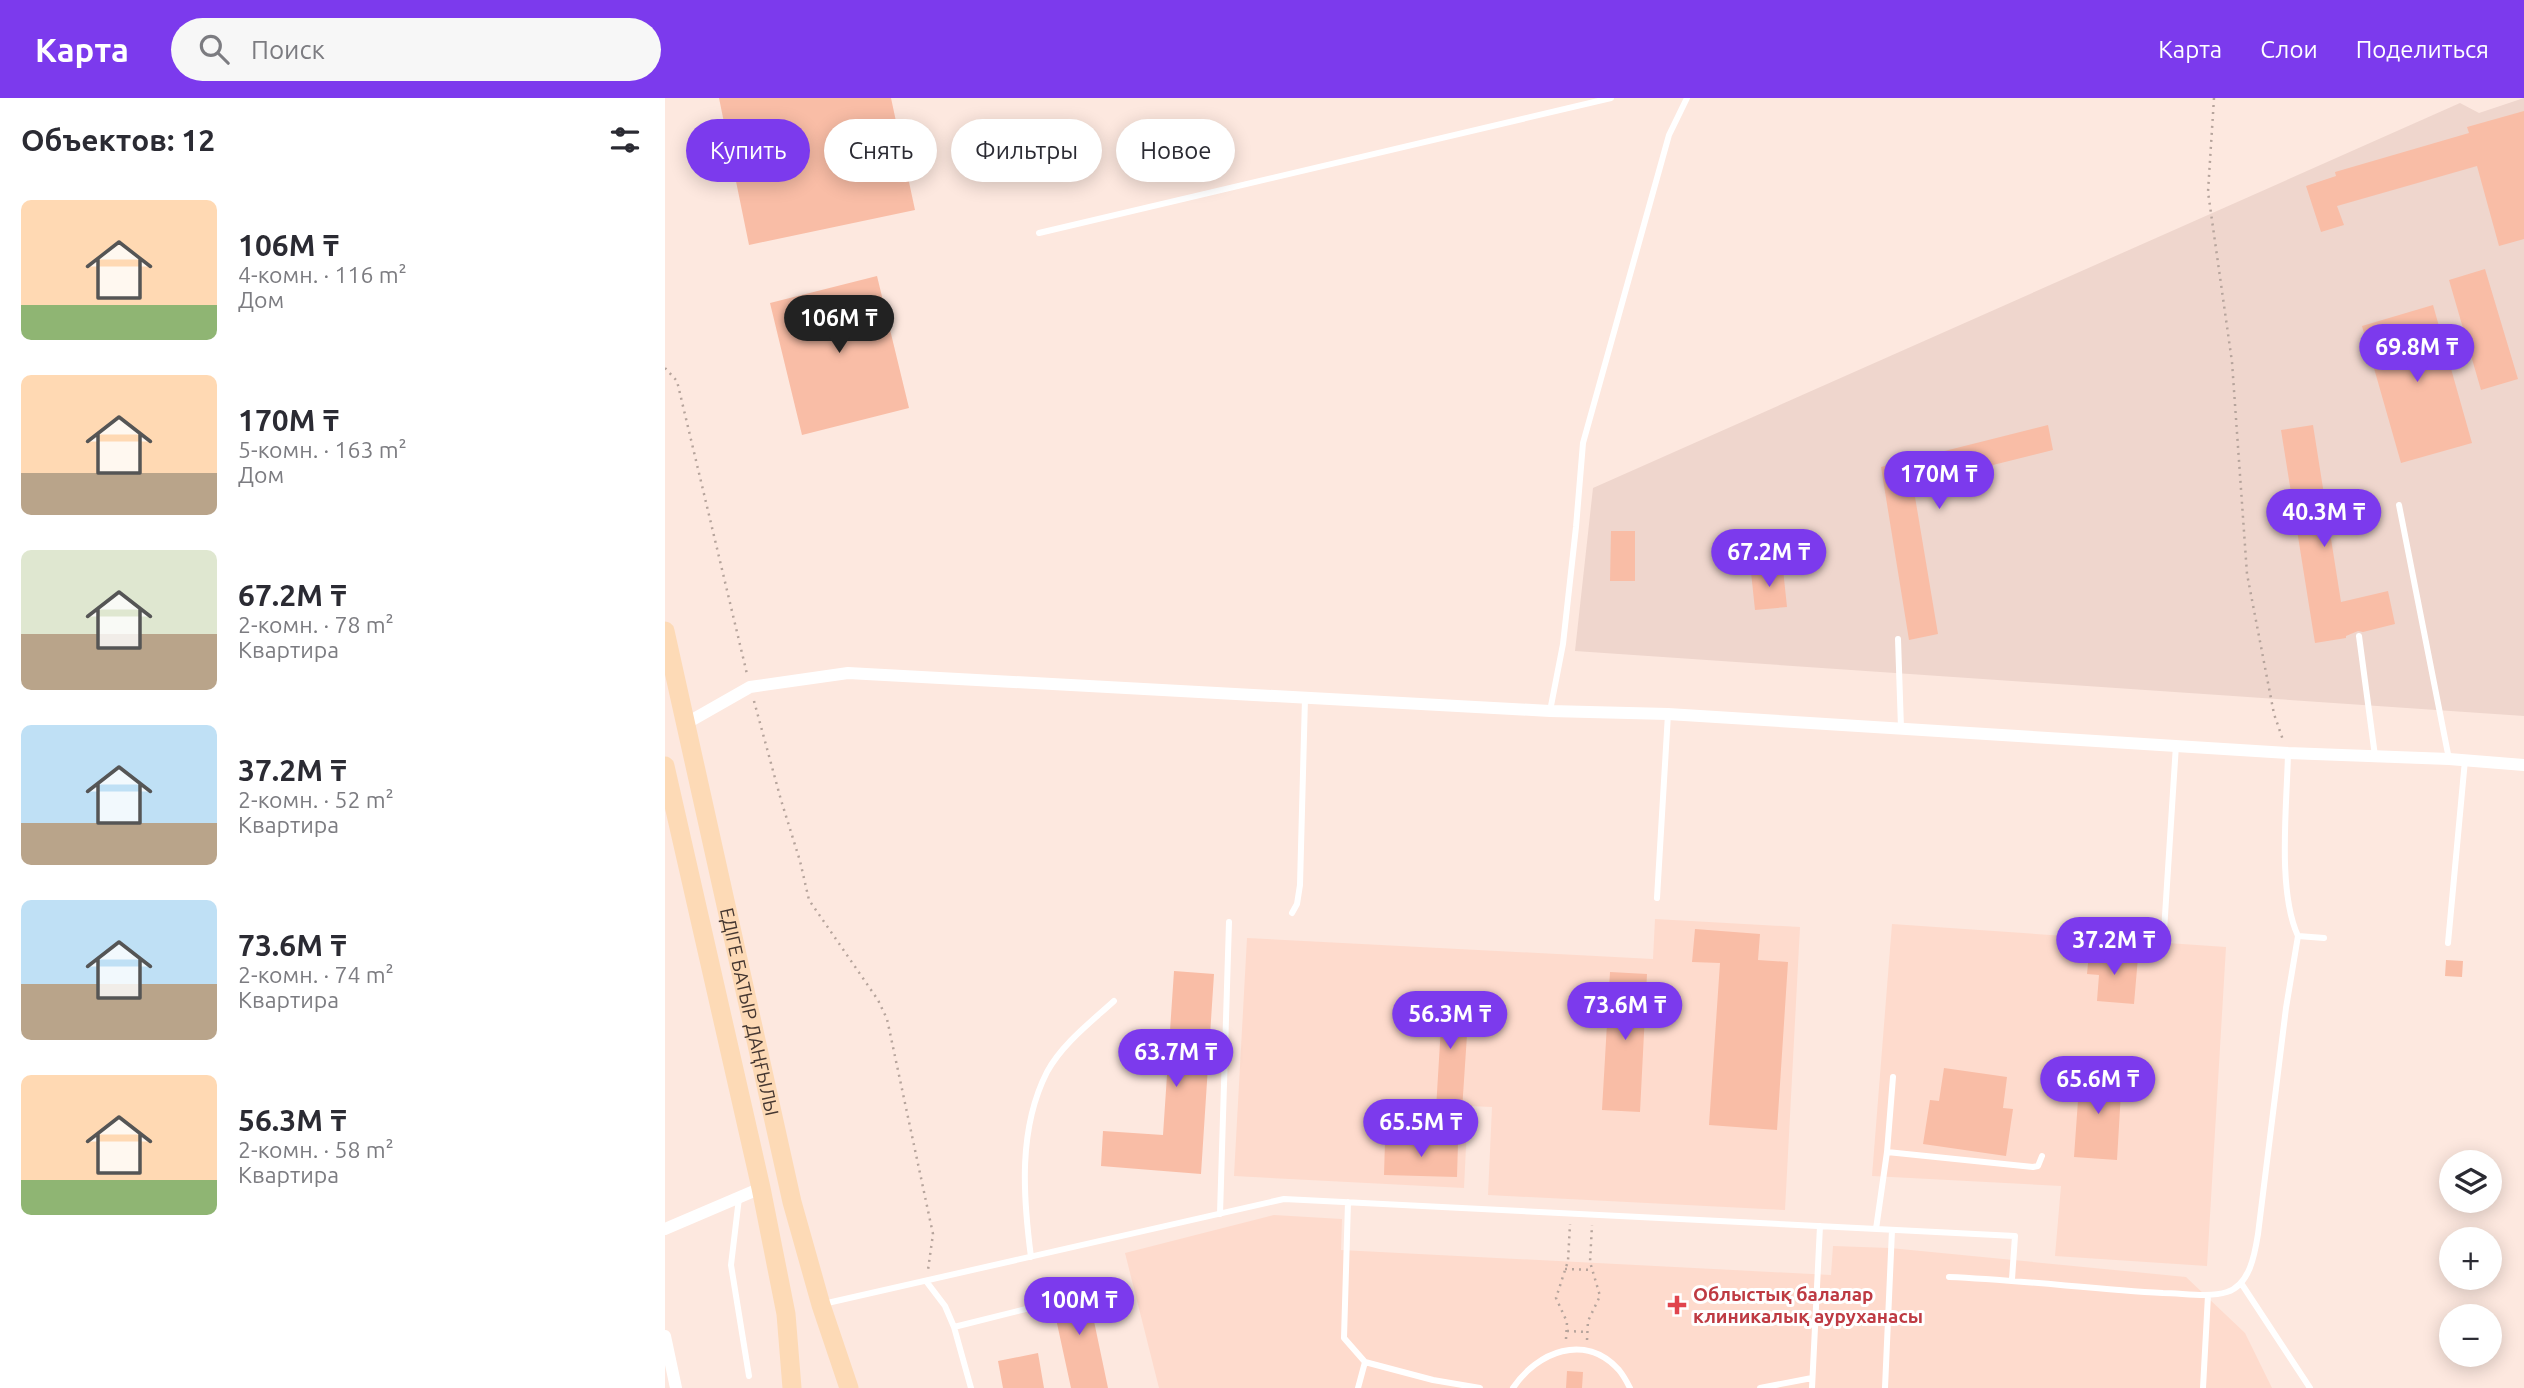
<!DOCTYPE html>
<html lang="ru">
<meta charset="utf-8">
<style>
:root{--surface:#fff;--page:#f7f7f7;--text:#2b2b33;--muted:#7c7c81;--accent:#7c3aed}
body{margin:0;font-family:Ubuntu,sans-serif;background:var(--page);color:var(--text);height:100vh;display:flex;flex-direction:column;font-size:26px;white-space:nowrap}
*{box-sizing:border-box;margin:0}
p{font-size:23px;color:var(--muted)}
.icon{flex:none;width:38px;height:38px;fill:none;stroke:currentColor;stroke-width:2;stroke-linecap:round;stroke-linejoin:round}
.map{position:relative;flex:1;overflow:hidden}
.side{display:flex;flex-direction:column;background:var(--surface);width:665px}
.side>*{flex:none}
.top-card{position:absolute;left:21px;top:21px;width:665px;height:63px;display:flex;gap:14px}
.fabs{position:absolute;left:1774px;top:1052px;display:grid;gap:14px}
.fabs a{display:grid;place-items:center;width:63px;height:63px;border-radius:50%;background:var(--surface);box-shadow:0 4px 18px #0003;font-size:35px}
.price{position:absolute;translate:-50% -60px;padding:0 16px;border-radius:24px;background:var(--accent);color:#fff;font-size:23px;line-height:46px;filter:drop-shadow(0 2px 4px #0008)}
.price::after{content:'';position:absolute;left:50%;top:42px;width:21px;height:16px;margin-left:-10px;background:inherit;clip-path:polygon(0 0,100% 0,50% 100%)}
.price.current{background:#222;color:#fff}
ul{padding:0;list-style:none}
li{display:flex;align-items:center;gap:21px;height:175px;padding:0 21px}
li span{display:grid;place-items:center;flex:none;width:196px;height:140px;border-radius:10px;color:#555}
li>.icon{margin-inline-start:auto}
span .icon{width:84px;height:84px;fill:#fffc;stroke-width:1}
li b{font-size:30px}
h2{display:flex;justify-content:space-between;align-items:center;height:84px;padding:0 21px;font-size:30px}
.chip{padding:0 24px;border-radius:32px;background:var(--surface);box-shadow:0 4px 18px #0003;font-size:24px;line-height:63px}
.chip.current{background:var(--accent);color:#fff}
header{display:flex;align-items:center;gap:42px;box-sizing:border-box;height:98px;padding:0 35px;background:var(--accent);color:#fff}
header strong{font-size:33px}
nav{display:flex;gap:38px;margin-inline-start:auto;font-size:24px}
.search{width:490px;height:63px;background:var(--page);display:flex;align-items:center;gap:18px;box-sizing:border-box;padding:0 24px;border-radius:38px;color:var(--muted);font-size:26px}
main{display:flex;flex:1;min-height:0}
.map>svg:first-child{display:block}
</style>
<header>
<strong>Карта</strong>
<div class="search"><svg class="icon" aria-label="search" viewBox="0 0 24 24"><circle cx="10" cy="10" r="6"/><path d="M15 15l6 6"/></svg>Поиск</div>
<nav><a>Карта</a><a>Слои</a><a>Поделиться</a></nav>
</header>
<main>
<section class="side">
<h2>Объектов: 12<svg class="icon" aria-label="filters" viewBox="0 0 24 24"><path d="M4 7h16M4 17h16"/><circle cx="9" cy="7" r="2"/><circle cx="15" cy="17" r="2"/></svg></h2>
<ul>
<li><span style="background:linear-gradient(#ffd9b3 75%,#8fb573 0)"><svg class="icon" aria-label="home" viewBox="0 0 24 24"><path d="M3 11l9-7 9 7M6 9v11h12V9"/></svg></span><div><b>106M ₸</b><p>4-комн. · 116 m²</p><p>Дом</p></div></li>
<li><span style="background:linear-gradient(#ffd9b3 70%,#b9a48a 0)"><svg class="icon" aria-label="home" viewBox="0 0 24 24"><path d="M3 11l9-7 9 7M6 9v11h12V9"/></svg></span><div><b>170M ₸</b><p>5-комн. · 163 m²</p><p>Дом</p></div></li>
<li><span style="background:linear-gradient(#dfe7d0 60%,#b9a48a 0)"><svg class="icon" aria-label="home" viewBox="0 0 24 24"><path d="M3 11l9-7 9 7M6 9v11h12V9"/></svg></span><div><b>67.2M ₸</b><p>2-комн. · 78 m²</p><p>Квартира</p></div></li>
<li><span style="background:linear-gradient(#bfe0f5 70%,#b9a48a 0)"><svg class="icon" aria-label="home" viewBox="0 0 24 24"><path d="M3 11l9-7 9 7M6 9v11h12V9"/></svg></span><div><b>37.2M ₸</b><p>2-комн. · 52 m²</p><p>Квартира</p></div></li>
<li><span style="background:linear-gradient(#bfe0f5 60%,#b9a48a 0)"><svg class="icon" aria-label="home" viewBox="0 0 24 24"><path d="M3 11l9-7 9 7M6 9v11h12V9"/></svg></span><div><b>73.6M ₸</b><p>2-комн. · 74 m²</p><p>Квартира</p></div></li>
<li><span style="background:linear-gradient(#ffd9b3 75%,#8fb573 0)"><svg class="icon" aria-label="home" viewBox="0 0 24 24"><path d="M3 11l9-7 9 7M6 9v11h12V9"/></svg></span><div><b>56.3M ₸</b><p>2-комн. · 58 m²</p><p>Квартира</p></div></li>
</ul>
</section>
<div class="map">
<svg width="1859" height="1290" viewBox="0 0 1859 1290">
<rect width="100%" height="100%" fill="#fde8df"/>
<!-- built -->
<path fill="#fedbcd" d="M990 821 1135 829 1120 1112 823 1097 827 1009 803 1008 799 1090 569 1078 582 840 988 861Z
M1227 826 1561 849 1542 1168 1390 1158 1396 1088 1207 1078Z
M609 1117 677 1121 676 1152 1166 1177 1168 1148 1225 1150 1521 1179 1580 1235 1607 1290H494L460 1155Z"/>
<!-- industrial -->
<path fill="#efd6cd" d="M1859 0V618L910 553 928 390 1795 5 1814 15Z"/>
<!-- building -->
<path fill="#f9bda6" d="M54 0H226L250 112 84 147Z
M1859 13V141L1834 148 1812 68 1672 108 1679 127 1656 134 1641 88 1671 78 1670 74 1804 35 1802 29Z
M1820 171 1853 281 1816 292 1784 182Z
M212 178 244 310 137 337 105 205Z
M1768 207 1807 345 1736 365 1697 228Z
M1383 327 1388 352 1248 387 1273 536 1244 542 1216 369Z
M1648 327 1676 504 1723 493 1730 526 1698 534 1693 533 1681 538V540L1650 545 1616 332Z
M946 433H970V483H945Z
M1118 471 1122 509 1090 512 1086 474Z
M1030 831 1095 836 1093 862 1123 864 1112 1032 1044 1027 1055 865 1027 864Z
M1424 855 1473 859 1469 906 1432 903 1434 877 1422 876Z
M1781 862 1798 863 1797 879 1780 878Z
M509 873 549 876 536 1076 436 1068 438 1033 498 1037Z
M945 874 982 876 975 1014 937 1012Z
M760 904 804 907 797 1012 771 1011 776 928 758 927Z
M1279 970 1342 979 1338 1010 1348 1011 1341 1058 1258 1046 1265 1002 1274 1003Z
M1415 974 1457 977 1452 1062 1409 1059Z
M720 1043 793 1045 792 1079 719 1077Z
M421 1185 443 1290H406L385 1193Z
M373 1255 379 1290H338L333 1263Z
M902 1273 918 1274 917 1290H901Z"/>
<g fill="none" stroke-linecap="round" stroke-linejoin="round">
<!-- path -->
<path stroke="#b6a49c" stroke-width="2.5" stroke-dasharray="2 5" stroke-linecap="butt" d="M1549 0 1543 94 1567 264 1582 476 1609 616 1618 642
M0 270 12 283 82 576
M89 603 116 702 135 763 144 802 213 902 222 921 268 1136 263 1172
M900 1171 928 1172
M902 1233 922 1234
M901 1241 902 1224 891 1200 903 1163 905 1126
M922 1242 923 1223 935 1198 925 1164 927 1127"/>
<!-- service -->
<path stroke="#fff" stroke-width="6" d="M374 135 946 0
M1734 407 1784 661
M1694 538 1710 658
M1233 541 1236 630
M885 613 898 546 911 429 918 345 1004 37 1022 0
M1623 655C1622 706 1612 793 1633 838L1659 840
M992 800 1003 616
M627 815 632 806 635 787 640 600
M1499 833 1511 647
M1783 845 1800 662
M1222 1054 1368 1069 1373 1068 1377 1058
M74 1100 66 1167 84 1278
M683 1104 679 1240 700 1264 768 1282 815 1290
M555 1116 564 824
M1211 1131 1222 1054 1228 979
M366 1159C358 1098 353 1031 382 974 397 946 426 924 449 903
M1284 1179C1356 1182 1426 1191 1498 1195 1518 1195 1543 1200 1562 1194 1585 1187 1590 1155 1593 1136L1621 910 1633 838
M261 1183 280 1208 289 1229 306 1290
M1576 1185 1645 1290
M158 1206 619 1101 1350 1138 1347 1181
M289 1229 381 1206
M693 1290 700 1264
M848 1290C872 1254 920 1234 954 1272 958 1277 962 1284 965 1290
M1095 1290 1147 1280
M1147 1290 1155 1128
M1220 1290 1227 1132
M1538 1290 1543 1197"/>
<!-- minor -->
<path stroke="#fff" stroke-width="12" d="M20 626 85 589 183 575 885 613 1003 616 1623 655 1784 661 1859 667
M0 1131 96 1090
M0 1238 11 1290"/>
<!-- primary -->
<g stroke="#fddab6" stroke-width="19">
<path id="s1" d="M0 533 127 1104 156 1207 184 1290"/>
<path d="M0 668 96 1090 121 1216 127 1290"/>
</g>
</g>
<!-- markers -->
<path fill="#e0444e" stroke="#fff" stroke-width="2.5" d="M1008.5 1196.5h7v7h7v7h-7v7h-7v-7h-7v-7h7z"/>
<g text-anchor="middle" stroke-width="6" stroke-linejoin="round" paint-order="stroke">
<!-- street labels -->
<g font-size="19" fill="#453731" stroke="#fff">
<text dy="7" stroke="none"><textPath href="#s1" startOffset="390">ЕДІГЕ БАТЫР ДАҢҒЫЛЫ</textPath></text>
</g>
<!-- health labels -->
<g font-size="19" font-weight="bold" fill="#be3a42" stroke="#fff" text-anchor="start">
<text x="1028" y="1203">Облыстық балалар<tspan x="1028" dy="22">клиникалық ауруханасы</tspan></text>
</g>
</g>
</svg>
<div class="fabs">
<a><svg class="icon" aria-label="layers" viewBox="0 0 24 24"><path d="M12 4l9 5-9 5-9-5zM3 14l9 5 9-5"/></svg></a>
<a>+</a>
<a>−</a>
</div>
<b class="price current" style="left:174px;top:257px">106M ₸</b>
<b class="price" style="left:1752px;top:286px">69.8M ₸</b>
<b class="price" style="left:1274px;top:413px">170M ₸</b>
<b class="price" style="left:1659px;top:451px">40.3M ₸</b>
<b class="price" style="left:1104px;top:491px">67.2M ₸</b>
<b class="price" style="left:1449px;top:879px">37.2M ₸</b>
<b class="price" style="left:960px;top:944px">73.6M ₸</b>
<b class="price" style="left:785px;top:953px">56.3M ₸</b>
<b class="price" style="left:511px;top:991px">63.7M ₸</b>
<b class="price" style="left:1433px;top:1018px">65.6M ₸</b>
<b class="price" style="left:756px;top:1061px">65.5M ₸</b>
<b class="price" style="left:414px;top:1239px">100M ₸</b>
<div class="top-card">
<a class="chip current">Купить</a>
<a class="chip">Снять</a>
<a class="chip">Фильтры</a>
<a class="chip">Новое</a>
</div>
</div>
</main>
